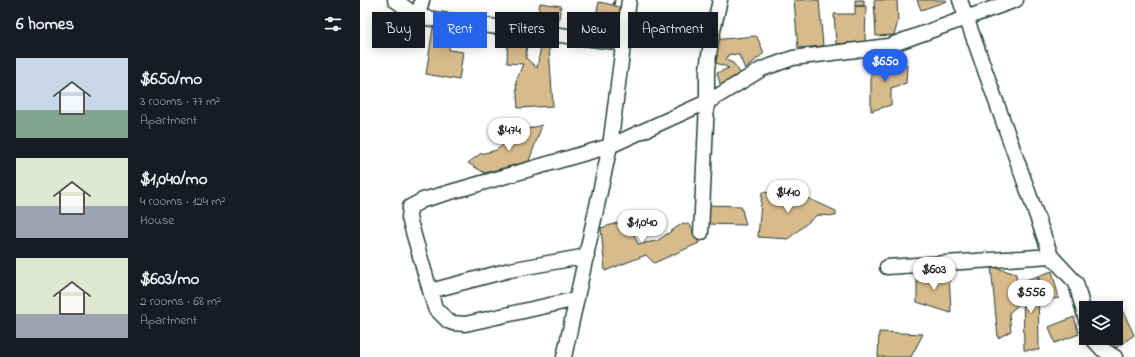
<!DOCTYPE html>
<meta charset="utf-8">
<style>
:root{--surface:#171b24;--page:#20242c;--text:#f1f3f6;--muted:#9ea1a6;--accent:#2563eb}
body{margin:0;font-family:"Indie Flower",sans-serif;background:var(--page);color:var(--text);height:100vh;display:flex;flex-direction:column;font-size:15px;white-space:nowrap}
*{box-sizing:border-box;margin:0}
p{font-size:13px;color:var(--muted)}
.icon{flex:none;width:22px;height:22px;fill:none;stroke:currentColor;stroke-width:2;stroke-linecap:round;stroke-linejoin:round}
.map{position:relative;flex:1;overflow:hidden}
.side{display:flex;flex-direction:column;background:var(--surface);width:360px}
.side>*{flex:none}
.hud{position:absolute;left:12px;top:12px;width:380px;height:36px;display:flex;gap:8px}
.controls{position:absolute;left:719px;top:301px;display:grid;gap:8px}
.controls a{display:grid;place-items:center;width:44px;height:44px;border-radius:0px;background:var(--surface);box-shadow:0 2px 10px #0003;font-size:20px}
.price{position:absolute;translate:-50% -34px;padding:0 9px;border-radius:14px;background:#fff;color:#222;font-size:13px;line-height:26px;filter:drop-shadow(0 1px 2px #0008)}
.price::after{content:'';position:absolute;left:50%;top:24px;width:12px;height:9px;margin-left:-6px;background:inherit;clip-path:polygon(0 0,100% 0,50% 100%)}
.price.active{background:var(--accent);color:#fff}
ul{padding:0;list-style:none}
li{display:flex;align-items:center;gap:12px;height:100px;padding:0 16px}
li span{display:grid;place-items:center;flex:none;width:112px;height:80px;border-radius:0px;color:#555}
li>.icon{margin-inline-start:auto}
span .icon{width:48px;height:48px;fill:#fffc;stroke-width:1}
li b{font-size:17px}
h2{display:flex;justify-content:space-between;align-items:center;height:48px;padding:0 16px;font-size:17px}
.chip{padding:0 14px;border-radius:0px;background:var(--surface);box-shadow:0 2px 10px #0003;font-size:14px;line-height:36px}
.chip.active{background:var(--accent);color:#fff}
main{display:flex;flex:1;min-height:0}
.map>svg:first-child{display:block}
</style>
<main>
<section class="side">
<h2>6 homes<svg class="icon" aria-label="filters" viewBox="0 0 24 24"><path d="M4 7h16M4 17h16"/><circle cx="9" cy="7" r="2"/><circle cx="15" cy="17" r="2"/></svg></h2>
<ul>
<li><span style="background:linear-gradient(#c9d6e8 65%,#7fa58c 0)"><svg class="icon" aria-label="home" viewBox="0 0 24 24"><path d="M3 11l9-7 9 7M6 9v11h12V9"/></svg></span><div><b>$650/mo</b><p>3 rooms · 77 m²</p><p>Apartment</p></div></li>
<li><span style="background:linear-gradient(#dfe7d0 60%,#9aa5b1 0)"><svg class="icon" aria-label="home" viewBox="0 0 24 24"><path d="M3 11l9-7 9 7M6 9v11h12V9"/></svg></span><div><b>$1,040/mo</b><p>4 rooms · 124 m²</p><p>House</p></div></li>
<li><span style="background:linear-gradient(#dfe7d0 70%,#9aa5b1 0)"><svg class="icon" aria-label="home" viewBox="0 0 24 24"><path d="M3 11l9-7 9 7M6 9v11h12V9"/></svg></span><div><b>$603/mo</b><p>2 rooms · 68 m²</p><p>Apartment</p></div></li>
</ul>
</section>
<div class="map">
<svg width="775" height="357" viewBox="0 0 775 357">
<rect width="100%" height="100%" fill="#fff"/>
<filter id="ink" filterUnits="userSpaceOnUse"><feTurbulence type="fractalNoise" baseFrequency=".025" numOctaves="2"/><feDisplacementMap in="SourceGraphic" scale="8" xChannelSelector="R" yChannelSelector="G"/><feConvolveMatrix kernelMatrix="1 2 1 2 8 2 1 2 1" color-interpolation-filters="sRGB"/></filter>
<g filter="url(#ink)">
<!-- building -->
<path fill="#d8bb8c" stroke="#1f3d34" d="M254 0H255L254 6 261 7 255 38 232 33 239 2 253 5Z
M434 0H459L463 46 438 48Z
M495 0H504V6H495Z
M514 0H537L538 21 534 35 516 36Z
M557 0H586L587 1 561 10Z
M180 3 201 6 197 29 176 26Z
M495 6H506L505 42 476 44 474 14H495Z
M73 28 91 30 89 50 103 52 99 80 66 74Z
M148 36 167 38 166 58 177 68 181 46 189 47 193 106 158 108 156 81 163 64 147 63Z
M395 36 397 37 404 53 385 69 379 55 369 54 366 60 373 63 381 74 361 87 357 73 369 68 354 62 353 40Z
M511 64 547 65 546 83 531 88V105L511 111Z
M182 125 169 161 125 173 108 163 120 154 137 150 150 139 151 128 157 132Z
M402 192 443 196 476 211V216L457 215 428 239 398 237Z
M347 205 381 206 386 225 346 224Z
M267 220 278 244 297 241 323 223 330 225 339 243 294 263 286 255 245 271 241 228Z
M631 266 656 274 658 305 649 313 651 331 638 338Z
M692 271 699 298 687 300 678 276Z
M589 274 591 313 557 302V275Z
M678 276 679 350H664L663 281Z
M747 304 760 305 774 335 756 348 749 338H756V308H742Z
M714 317 719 334 695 343 689 327Z
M519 332 563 334 551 357H518Z"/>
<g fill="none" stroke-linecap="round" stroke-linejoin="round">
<defs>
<path id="minor" d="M35 0 58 17 263 43
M58 17 62 0
M341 233 347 102V69L352 35 360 0
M691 256 716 283 726 320
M527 267 691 256 600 0
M70 291 150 270 227 256
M217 299 105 324 93 323 88 321 75 308 49 218 50 207 63 200 250 146 351 100 402 69 433 58 528 46 656 0
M732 338 742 349 755 357
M204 357 250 146 269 0"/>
</defs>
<!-- minor casing -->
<use href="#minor" stroke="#1f3d34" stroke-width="17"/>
<!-- minor -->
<use href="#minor" stroke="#fff" stroke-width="14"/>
</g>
</g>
</svg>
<div class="controls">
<a><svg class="icon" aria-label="layers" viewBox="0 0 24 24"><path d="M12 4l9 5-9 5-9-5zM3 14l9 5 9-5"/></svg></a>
</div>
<b class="price active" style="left:525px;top:83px">$650</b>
<b class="price" style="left:149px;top:152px">$474</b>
<b class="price" style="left:428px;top:214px">$440</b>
<b class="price" style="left:282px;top:244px">$1,040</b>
<b class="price" style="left:574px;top:291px">$603</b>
<b class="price" style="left:671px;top:314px">$556</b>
<div class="hud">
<a class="chip">Buy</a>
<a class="chip active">Rent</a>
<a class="chip">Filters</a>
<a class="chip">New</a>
<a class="chip">Apartment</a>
</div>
</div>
</main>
